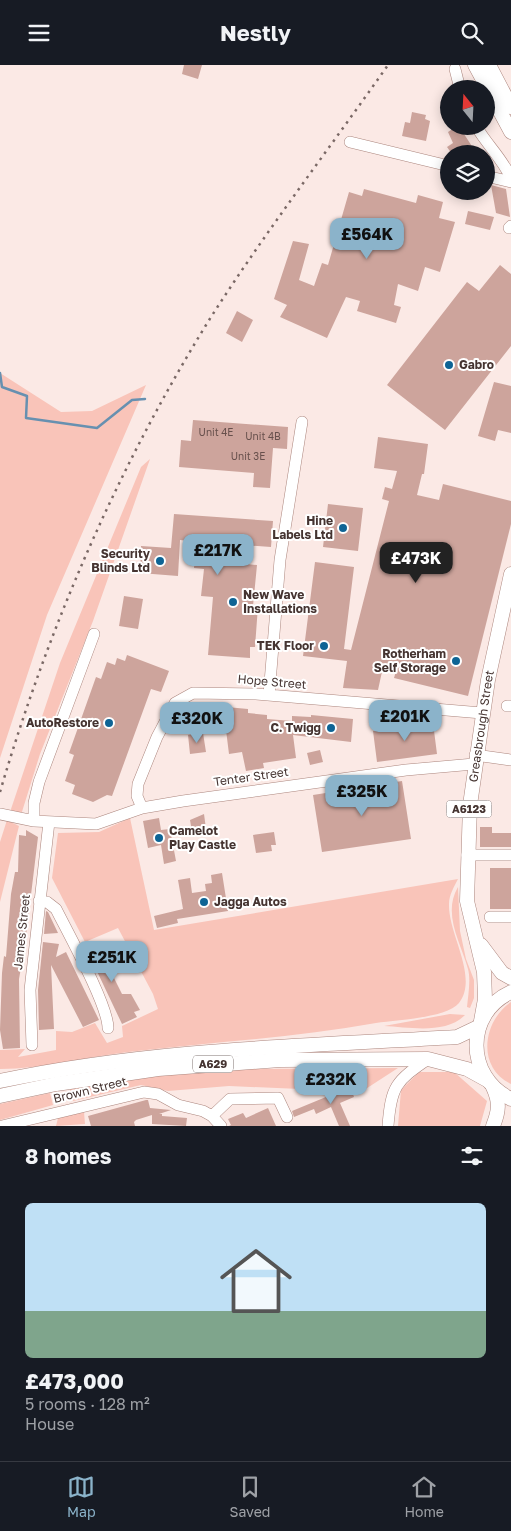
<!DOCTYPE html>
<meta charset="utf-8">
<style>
:root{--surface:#171b24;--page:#20242c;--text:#f1f3f6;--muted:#9ea1a6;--line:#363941;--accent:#8bb3ca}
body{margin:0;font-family:"Golos Text",sans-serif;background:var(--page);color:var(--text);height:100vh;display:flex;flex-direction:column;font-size:19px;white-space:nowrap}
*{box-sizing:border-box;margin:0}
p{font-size:16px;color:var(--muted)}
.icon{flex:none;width:28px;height:28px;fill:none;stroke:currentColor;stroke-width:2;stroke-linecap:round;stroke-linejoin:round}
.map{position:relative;height:1061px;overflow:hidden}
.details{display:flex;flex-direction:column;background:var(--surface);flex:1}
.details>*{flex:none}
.needle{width:32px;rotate:342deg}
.tools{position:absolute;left:440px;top:15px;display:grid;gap:10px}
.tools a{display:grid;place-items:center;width:55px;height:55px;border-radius:50%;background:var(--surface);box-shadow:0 2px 12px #0003;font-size:25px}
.price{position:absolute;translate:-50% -42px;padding:0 11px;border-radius:10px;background:var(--accent);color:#111;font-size:16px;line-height:32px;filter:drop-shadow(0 1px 2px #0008)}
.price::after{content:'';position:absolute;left:50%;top:30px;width:15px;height:11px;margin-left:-8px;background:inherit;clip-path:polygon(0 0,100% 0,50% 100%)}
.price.current{background:#222;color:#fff}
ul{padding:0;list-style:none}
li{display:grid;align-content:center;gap:10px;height:265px;padding:0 25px}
li span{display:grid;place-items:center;height:155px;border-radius:8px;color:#555}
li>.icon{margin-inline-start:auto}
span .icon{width:90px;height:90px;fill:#fffc;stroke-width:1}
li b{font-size:21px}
h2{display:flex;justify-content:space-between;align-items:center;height:60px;padding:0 25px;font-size:21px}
header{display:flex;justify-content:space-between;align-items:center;height:65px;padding:0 25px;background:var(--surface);font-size:22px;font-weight:700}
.menu{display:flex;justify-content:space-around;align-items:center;height:70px;border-top:1px solid var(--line);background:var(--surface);font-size:14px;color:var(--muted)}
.menu a{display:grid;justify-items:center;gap:2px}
.menu .current{color:var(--accent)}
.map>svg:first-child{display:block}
</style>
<header><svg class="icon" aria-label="menu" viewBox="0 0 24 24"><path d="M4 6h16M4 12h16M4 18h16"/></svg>Nestly<svg class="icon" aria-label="search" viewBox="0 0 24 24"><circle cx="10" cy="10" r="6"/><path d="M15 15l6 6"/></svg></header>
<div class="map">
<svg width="511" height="1061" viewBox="0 0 511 1061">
<rect width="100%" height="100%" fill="#fbe9e5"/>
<!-- green -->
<path fill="#f9c4b9" d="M0 308 61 347 92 346 146 320 47 550 0 693Z
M150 394 93 556 40 689 21 750 10 747 60 598 141 402Z
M130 753 154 865 458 814C454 822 449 830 449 839 448 869 479 912 459 938 447 953 396 955 376 958 294 973 210 977 128 987 85 992 43 1004 0 1004V985L25 984 18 992 56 985V966L72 967 95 958 107 978 123 972 122 961 158 944 153 929 118 863 85 877 52 813 58 768 99 767Z
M7 755 19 761 0 837V777Z
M458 822 460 866 466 894 474 915V933L470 943 467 942C468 931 471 915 468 904 461 878 442 849 458 822Z
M511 937V1019C476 1002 483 956 511 937Z
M450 949 465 950C445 970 409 962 384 961Z
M398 1003 361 1027 356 1012 323 1025 229 1021 168 1026 141 1020 73 1036 70 1024 152 1011 244 1004Z
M419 1007H454L487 1036 480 1061H398L401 1025Z
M50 1028 53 1040 0 1055V1039Z
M84 1047 85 1059 56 1061 58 1053Z"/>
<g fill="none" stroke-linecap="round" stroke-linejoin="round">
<!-- stream -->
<path stroke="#6790b0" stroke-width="2.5" d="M0 308 2 322 27 331 26 353 97 363 132 335 145 334"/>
</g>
<!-- building -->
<path fill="#cda49c" d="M184 0H202L198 14 182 9Z
M412 47 426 50 425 54 430 56 426 76 402 71 405 57 410 58Z
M457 61H464L468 67 464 69 477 89H452L447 82 453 78 448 67Z
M491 120 506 124 510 152 496 148Z
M364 124 416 138 418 130 443 137 439 153 455 157 440 207 425 202 418 226 398 219 394 240 401 242 396 258 357 246 360 236 346 232 327 273 280 252 287 240 274 234 293 176 309 179 299 215 314 221 322 198 328 200 349 127 362 131Z
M468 146 494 152 490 165 465 159Z
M500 200 511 209V281L445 365 387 320 467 217 479 226Z
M237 246 253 255 242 277 226 268Z
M494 317 511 321V368L498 365 495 376 478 371Z
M193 355 288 362 287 384 273 383 270 423 253 422 254 408 179 402 181 375 191 376Z
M378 372 428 379 424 409H422L417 430 439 435 443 419 511 436V459L468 631 394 613 396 606 383 602 378 625 343 623 347 596 303 591 315 497 354 502 344 584 351 585 389 436 382 434 385 422 392 424 397 406 374 403Z
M328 439 363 443 358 486 323 482Z
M174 449 273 456 271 482 217 478 215 496 257 500 253 541H258L255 582H250V593L208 590 213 532 201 531 204 504 194 503 196 477 180 475 178 511 140 508 141 481 171 483Z
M124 531 143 534 138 564 119 561Z
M127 590 169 606 161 627 151 624 112 731 107 730 93 737 72 729 75 720 65 716 74 690 69 688 96 612 101 614 107 597 115 600 117 593 125 596Z
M205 640 248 644V648L267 650V654L292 656V651L311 652V650L353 654 351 677 293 670 296 693 263 698 264 703 246 706 242 687 229 689 226 665 212 664 213 653 204 652Z
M433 658 437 689 377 697 373 666Z
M203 668 206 687 190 689 188 670Z
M320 685 323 697 310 700 307 688Z
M402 716 411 774 322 787 313 730Z
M204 749 206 764 192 767 190 755Z
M159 753 161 765 170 764 176 796 164 799 161 780 148 783 143 756Z
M480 762H492V768H511V782H480Z
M26 765 38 772 26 871 18 872 26 874 19 914 20 983 3 984 0 965 2 908 4 891 6 892 11 829 15 807H18L19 770 26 771Z
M274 767 276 780H271L272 786 256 788 253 770Z
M490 803H511V844H490Z
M222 808 228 846 177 854 178 858 157 863 154 851 183 844 178 815 190 813 192 828 206 826 205 819 212 818 211 810Z
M46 846 48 847 58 868 44 869Z
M95 876 96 878 102 876 115 906 111 907 122 929H131L140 945 134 947 137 952 122 959 85 881Z
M43 877 59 879 56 892 66 887 99 955 83 962 51 900 54 964 39 965 38 925Z
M355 1020 358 1026 353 1029 354 1032 340 1038 350 1061H339L331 1042 316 1049 314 1044 294 1052 292 1046Z
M146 1035H148L150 1043 171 1045 159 1049H162V1051L187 1053 186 1061 152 1059V1050L136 1055 134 1057 135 1061H91L88 1051Z
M268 1043 276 1061H229L231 1060 228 1054 243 1048 246 1053Z"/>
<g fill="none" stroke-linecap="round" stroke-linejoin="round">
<defs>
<path id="minor" d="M455 4 460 24
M476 61C487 80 502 93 511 113
M350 77 449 101
M486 111 511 117
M509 163 511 161
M269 630 280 495 302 357
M507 641H511
M475 690 511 695
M142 743 137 731 138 719 157 672 175 638 193 628 256 629 482 648
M0 749 34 756 96 759 142 743 183 736 406 705 474 699
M34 756V738L39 717 94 569
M467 790H511
M39 836 47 837 56 844C68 868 108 940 108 963
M490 852H511
M32 980 30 925 49 757
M212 1051 230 1034 278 1033 287 1052
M2 1061 144 1027 158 1029 178 1040 203 1046 212 1051 221 1061
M388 1061C391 1021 396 1016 428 994"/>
<g id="major">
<path d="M475 0 511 67"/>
<path d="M489 0 511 42"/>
<path d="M481 880 502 908 511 913"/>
<path d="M511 927C465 948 465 1012 511 1034"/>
<path id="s1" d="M481 956 485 934 484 907 467 836 470 740 488 615 511 509"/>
<path d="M0 1016C150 984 304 981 457 972L478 962"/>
<path d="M493 1022C500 1037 499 1046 493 1061"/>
<path d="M0 1031 56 1019 158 1004 280 995 428 994 467 1004 487 1015"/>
</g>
</defs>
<!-- minor casing -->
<use href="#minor" stroke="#ac867e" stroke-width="12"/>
<!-- major casing -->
<use href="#major" stroke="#ac867e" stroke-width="15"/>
<!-- minor -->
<use href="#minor" stroke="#fff" stroke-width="11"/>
<!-- major -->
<use href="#major" stroke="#fff" stroke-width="14"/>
<!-- rail -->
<path stroke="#7a6865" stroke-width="2.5" stroke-dasharray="2.5 5" stroke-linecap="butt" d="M0 727C49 560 119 400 211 252 266 166 329 84 388 0"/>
</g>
<!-- markers -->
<g fill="#0e6495" stroke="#fff" stroke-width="2">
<circle cx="449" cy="300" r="5"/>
<circle cx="343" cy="463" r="5"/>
<circle cx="160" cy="496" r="5"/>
<circle cx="233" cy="537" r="5"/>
<circle cx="324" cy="581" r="5"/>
<circle cx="456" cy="596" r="5"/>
<circle cx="109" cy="658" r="5"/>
<circle cx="331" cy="663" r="5"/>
<circle cx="159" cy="773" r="5"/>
<circle cx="204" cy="837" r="5"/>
</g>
<g text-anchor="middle" stroke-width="4" stroke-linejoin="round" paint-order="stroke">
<!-- number labels -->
<g font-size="10" fill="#67504c">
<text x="216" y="371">Unit 4E</text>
<text x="263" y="375">Unit 4B</text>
<text x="248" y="395">Unit 3E</text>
</g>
<!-- shield labels -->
<g fill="#fff" stroke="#7d716f" stroke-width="1">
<rect x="446.5" y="735.5" width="45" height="17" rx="4"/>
<rect x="193" y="990.5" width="40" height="17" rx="4"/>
</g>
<g font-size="11" font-weight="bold" fill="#453431">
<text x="469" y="748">A6123</text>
<text x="213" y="1003">A629</text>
</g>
<!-- poi labels -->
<g font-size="12" font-weight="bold" fill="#453431" stroke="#fff" text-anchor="end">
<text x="459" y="304" text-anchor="start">Gabro</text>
<text x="333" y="460">Hine<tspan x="333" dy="14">Labels Ltd</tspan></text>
<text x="150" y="493">Security<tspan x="150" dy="14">Blinds Ltd</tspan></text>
<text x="243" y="534" text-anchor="start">New Wave<tspan x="243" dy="14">Installations</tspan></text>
<text x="314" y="585">TEK Floor</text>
<text x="446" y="593">Rotherham<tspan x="446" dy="14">Self Storage</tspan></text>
<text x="99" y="662">AutoRestore</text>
<text x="321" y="667">C. Twigg</text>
<text x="169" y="770" text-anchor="start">Camelot<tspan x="169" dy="14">Play Castle</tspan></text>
<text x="214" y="841" text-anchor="start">Jagga Autos</text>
</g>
<!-- street labels -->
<g font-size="12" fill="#453431" stroke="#fff">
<text transform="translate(272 617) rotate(5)" y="4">Hope Street</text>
<text dy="4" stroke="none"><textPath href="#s1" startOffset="298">Greasbrough Street</textPath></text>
<text transform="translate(251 712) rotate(-8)" y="4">Tenter Street</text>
<text transform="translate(22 867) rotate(-84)" y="4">James Street</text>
<text transform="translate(90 1025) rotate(-14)" y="4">Brown Street</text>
</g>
</g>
</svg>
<div class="tools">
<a><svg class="needle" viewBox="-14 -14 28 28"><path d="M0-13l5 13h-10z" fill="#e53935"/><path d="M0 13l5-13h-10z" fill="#9ea1a6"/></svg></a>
<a><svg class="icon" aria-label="layers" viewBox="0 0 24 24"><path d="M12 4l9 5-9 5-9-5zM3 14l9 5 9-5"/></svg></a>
</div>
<b class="price" style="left:367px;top:195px">£564K</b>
<b class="price" style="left:218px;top:511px">£217K</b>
<b class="price current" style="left:416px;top:519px">£473K</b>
<b class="price" style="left:405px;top:677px">£201K</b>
<b class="price" style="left:197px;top:679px">£320K</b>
<b class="price" style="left:362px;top:752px">£325K</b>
<b class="price" style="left:112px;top:918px">£251K</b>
<b class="price" style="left:331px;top:1040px">£232K</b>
</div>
<section class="details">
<h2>8 homes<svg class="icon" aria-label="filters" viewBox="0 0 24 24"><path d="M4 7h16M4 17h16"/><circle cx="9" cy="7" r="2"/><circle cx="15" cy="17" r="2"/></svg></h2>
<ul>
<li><span style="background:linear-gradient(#bfe0f5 70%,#7fa58c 0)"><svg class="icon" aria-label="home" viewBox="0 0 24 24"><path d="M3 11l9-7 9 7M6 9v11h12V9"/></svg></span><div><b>£473,000</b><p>5 rooms · 128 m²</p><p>House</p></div></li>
</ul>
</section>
<nav class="menu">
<a class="current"><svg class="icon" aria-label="map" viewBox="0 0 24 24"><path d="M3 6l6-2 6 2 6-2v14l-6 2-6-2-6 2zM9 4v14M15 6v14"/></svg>Map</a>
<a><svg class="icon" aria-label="saved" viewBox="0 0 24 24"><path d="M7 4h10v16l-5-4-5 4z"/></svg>Saved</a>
<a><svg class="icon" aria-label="home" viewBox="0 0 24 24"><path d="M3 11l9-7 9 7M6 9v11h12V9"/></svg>Home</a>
</nav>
